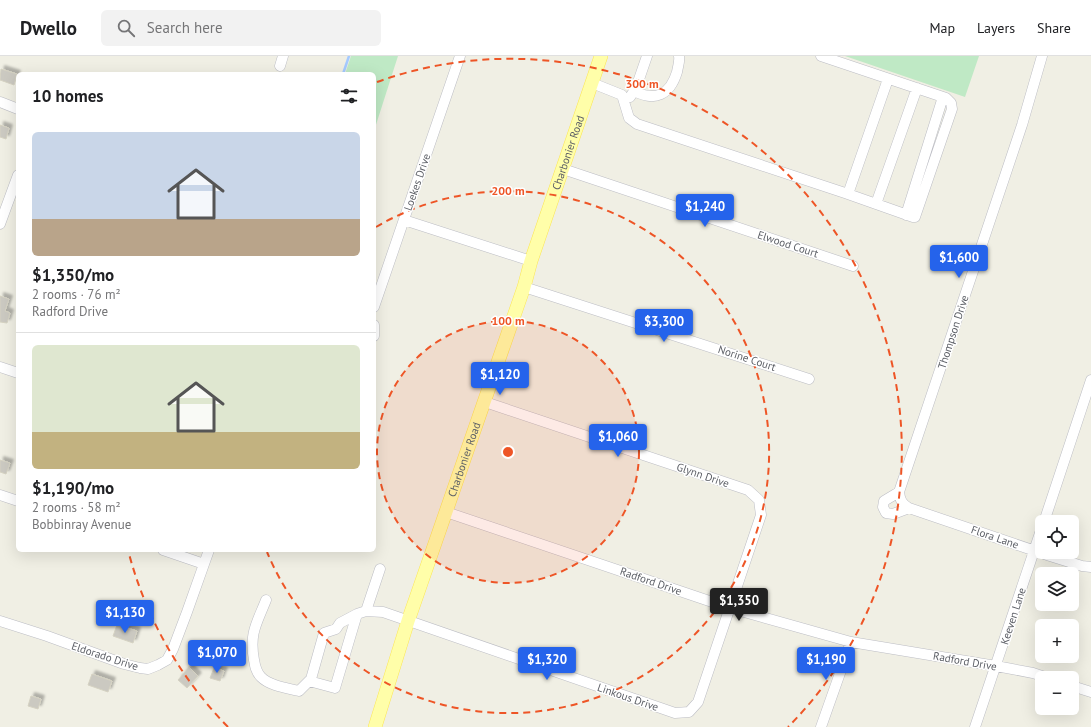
<!DOCTYPE html>
<meta charset="utf-8">
<style>
:root{--surface:#fff;--page:#f2f2f2;--text:#202124;--muted:#757577;--line:#e0e0e0;--accent:#2563eb}
body{margin:0;font-family:"PT Sans",sans-serif;background:var(--page);color:var(--text);height:100vh;display:flex;flex-direction:column;font-size:15px;white-space:nowrap}
*{box-sizing:border-box;margin:0}
p{font-size:13px;color:var(--muted)}
.icon{flex:none;width:22px;height:22px;fill:none;stroke:currentColor;stroke-width:2;stroke-linecap:round;stroke-linejoin:round}
.map{position:relative;flex:1;overflow:hidden}
.panel{position:absolute;left:16px;top:16px;width:360px;height:480px;display:flex;flex-direction:column;background:var(--surface);border-radius:6px;box-shadow:0 4px 16px #0002}
.panel>*{flex:none}
.controls{position:absolute;left:1035px;top:459px;display:grid;gap:8px}
.controls a{display:grid;place-items:center;width:44px;height:44px;border-radius:6px;background:var(--surface);box-shadow:0 4px 16px #0002;font-size:20px}
.price{position:absolute;translate:-50% -34px;padding:0 9px;border-radius:4px;background:var(--accent);color:#fff;font-size:13px;line-height:26px;filter:drop-shadow(0 1px 2px #0008)}
.price::after{content:'';position:absolute;left:50%;top:24px;width:12px;height:9px;margin-left:-6px;background:inherit;clip-path:polygon(0 0,100% 0,50% 100%)}
.price.active{background:#222;color:#fff}
ul{padding:0;list-style:none}
li{display:grid;align-content:center;gap:8px;height:212px;padding:0 16px}
li+li{border-top:1px solid var(--line)}
li span{display:grid;place-items:center;height:124px;border-radius:6px;color:#555}
li>.icon{margin-inline-start:auto}
span .icon{width:72px;height:72px;fill:#fffc;stroke-width:1}
li b{font-size:17px}
h2{display:flex;justify-content:space-between;align-items:center;height:48px;padding:0 16px;font-size:17px}
header{display:flex;align-items:center;gap:24px;box-sizing:border-box;height:56px;padding:0 20px;background:var(--surface);border-bottom:1px solid var(--line)}
header strong{font-size:19px}
nav{display:flex;gap:22px;margin-inline-start:auto;font-size:14px}
.search{width:280px;height:36px;background:var(--page);display:flex;align-items:center;gap:10px;box-sizing:border-box;padding:0 14px;border-radius:6px;color:var(--muted);font-size:15px}
.map>svg:first-child{display:block}
</style>
<header>
<strong>Dwello</strong>
<div class="search"><svg class="icon" aria-label="search" viewBox="0 0 24 24"><circle cx="10" cy="10" r="6"/><path d="M15 15l6 6"/></svg>Search here</div>
<nav><a>Map</a><a>Layers</a><a>Share</a></nav>
</header>
<div class="map">
<svg width="1091" height="671" viewBox="0 0 1091 671">
<defs>
<filter id="shadow"><feDropShadow dx="3.5" dy="-3.5" stdDeviation="1" flood-color="#0004"/></filter>
</defs>
<rect width="100%" height="100%" fill="#f0efe4"/>
<!-- green -->
<path fill="#bfe9c5" d="M351 0H398L374 75V18H345Z
M845 0H979L965 41Z"/>
<g fill="none" stroke-linecap="round" stroke-linejoin="round">
<!-- stream -->
<path stroke="#a4caff" stroke-width="2.5" d="M343 18 349 0"/>
</g>
<!-- building -->
<path fill="#cbc9c1" stroke="#d5d2c2" filter="url(#shadow)" d="M1 13 17 18 14 29 0 24Z
M0 69 9 72 6 83 0 81Z
M0 240 9 243 5 255 10 257 7 267 0 266Z
M0 404 10 407 6 418 0 416Z
M117 569 137 575 133 587 113 580Z
M189 611 198 620 187 632 178 624Z
M214 612 224 615 220 625 210 622Z
M92 618 112 625 108 636 88 629Z
M31 640 41 643 38 653 28 650Z"/>
<g fill="none" stroke-linecap="round" stroke-linejoin="round">
<defs>
<path id="minor" d="M1042 0 1022 69 899 436C900 444 902 448 909 452L1050 500 1082 510 1091 511
M280 10 283 0
M592 27 622 39 629 62 637 68 845 137 913 161H915L952 53 951 47 946 42 821 0
M634 35C655 46 670 39 677 16 678 10 680 5 679 0
M630 41 636 32 647 0
M0 46 18 53
M563 113 853 210
M848 138 888 23
M876 148 917 32
M906 159 943 41
M404 164 531 205
M0 168 18 119
M524 231 809 323
M374 251 460 0
M374 269V280
M0 311 18 317
M899 436 884 445 883 451 886 457 893 458 909 452
M0 439 18 445
M446 456 730 552 851 586 996 610 1033 617 1048 622
M1044 466 1091 324
M163 494 204 508
M266 544C257 567 249 577 254 604 255 610 256 616 261 621 270 630 287 632 299 635L311 623 324 577 336 573 340 567 357 558
M366 555 380 513
M0 565 47 580 124 608 140 612 148 613 158 609 167 604 173 593 187 556 209 494
M309 625 335 632 357 558 366 555 383 556 675 657 689 656 698 646 761 459 759 444 748 434 485 346
M1072 630 1091 636
M821 671 851 586
M975 671 1042 471"/>
<g id="major">
<path id="s1" d="M375 671 408 565 524 231 531 205 601 0"/>
</g>
</defs>
<!-- minor casing -->
<use href="#minor" stroke="#bcbdc4" stroke-width="11"/>
<!-- major casing -->
<use href="#major" stroke="#fce651" stroke-width="14"/>
<!-- minor -->
<use href="#minor" stroke="#fff" stroke-width="10"/>
<!-- major -->
<use href="#major" stroke="#fffea9" stroke-width="13"/>
</g>
<!-- distance rings -->
<circle cx="508" cy="396" r="131" fill="#ee5526" fill-opacity=".12"/>
<g fill="none" stroke="#ee5526" stroke-width="2" stroke-dasharray="7 5">
<circle cx="508" cy="396" r="131"/>
<path d="M376 171A261 261 0 1 1 267 496"/>
<path d="M228 671A392 392 0 0 1 128 494M377 26A392 392 0 0 1 788 671"/>
</g>
<g text-anchor="middle" stroke-width="3" stroke-linejoin="round" paint-order="stroke">
<!-- street labels -->
<g font-size="11" fill="#5c5f66" stroke="#fff">
<text dy="4" stroke="none"><textPath href="#s1" startOffset="606">Charbonier Road</textPath></text>
<text transform="translate(417 126) rotate(-71)" y="4">Loekes Drive</text>
<text transform="translate(788 188) rotate(18)" y="4">Elwood Court</text>
<text transform="translate(953 276) rotate(-72)" y="4">Thompson Drive</text>
<text transform="translate(747 302) rotate(18)" y="4">Norine Court</text>
<text dy="4" stroke="none"><textPath href="#s1" startOffset="282">Charbonier Road</textPath></text>
<text transform="translate(703 419) rotate(19)" y="4">Glynn Drive</text>
<text transform="translate(995 481) rotate(19)" y="4">Flora Lane</text>
<text transform="translate(651 525) rotate(19)" y="4">Radford Drive</text>
<text transform="translate(1013 560) rotate(-72)" y="4">Keeven Lane</text>
<text transform="translate(105 600) rotate(18)" y="4">Eldorado Drive</text>
<text transform="translate(965 605) rotate(10)" y="4">Radford Drive</text>
<text transform="translate(628 641) rotate(19)" y="4">Linkous Drive</text>
</g>
</g>
<circle cx="508" cy="396" r="6" fill="#ee5526" stroke="#fff" stroke-width="2"/>
<g font-size="12" text-anchor="middle" font-weight="bold" fill="#ee5526" stroke="#fff" stroke-width="3" stroke-linejoin="round" paint-order="stroke">
<text x="642" y="32">300 m</text>
<text x="508" y="139">200 m</text>
<text x="508" y="269">100 m</text>
</g>
</svg>
<div class="controls">
<a><svg class="icon" aria-label="locate" viewBox="0 0 24 24"><circle cx="12" cy="12" r="6"/><path d="M12 2v4M12 18v4M2 12h4M18 12h4"/></svg></a>
<a><svg class="icon" aria-label="layers" viewBox="0 0 24 24"><path d="M12 4l9 5-9 5-9-5zM3 14l9 5 9-5"/></svg></a>
<a>+</a>
<a>−</a>
</div>
<b class="price" style="left:705px;top:172px">$1,240</b>
<b class="price" style="left:959px;top:223px">$1,600</b>
<b class="price" style="left:664px;top:287px">$3,300</b>
<b class="price" style="left:500px;top:340px">$1,120</b>
<b class="price" style="left:618px;top:402px">$1,060</b>
<b class="price active" style="left:739px;top:566px">$1,350</b>
<b class="price" style="left:125px;top:578px">$1,130</b>
<b class="price" style="left:217px;top:618px">$1,070</b>
<b class="price" style="left:547px;top:625px">$1,320</b>
<b class="price" style="left:826px;top:625px">$1,190</b>
<section class="panel">
<h2>10 homes<svg class="icon" aria-label="filters" viewBox="0 0 24 24"><path d="M4 7h16M4 17h16"/><circle cx="9" cy="7" r="2"/><circle cx="15" cy="17" r="2"/></svg></h2>
<ul>
<li><span style="background:linear-gradient(#c9d6e8 70%,#b9a48a 0)"><svg class="icon" aria-label="home" viewBox="0 0 24 24"><path d="M3 11l9-7 9 7M6 9v11h12V9"/></svg></span><div><b>$1,350/mo</b><p>2 rooms · 76 m²</p><p>Radford Drive</p></div></li>
<li><span style="background:linear-gradient(#dfe7d0 70%,#c2b280 0)"><svg class="icon" aria-label="home" viewBox="0 0 24 24"><path d="M3 11l9-7 9 7M6 9v11h12V9"/></svg></span><div><b>$1,190/mo</b><p>2 rooms · 58 m²</p><p>Bobbinray Avenue</p></div></li>
</ul>
</section>
</div>
